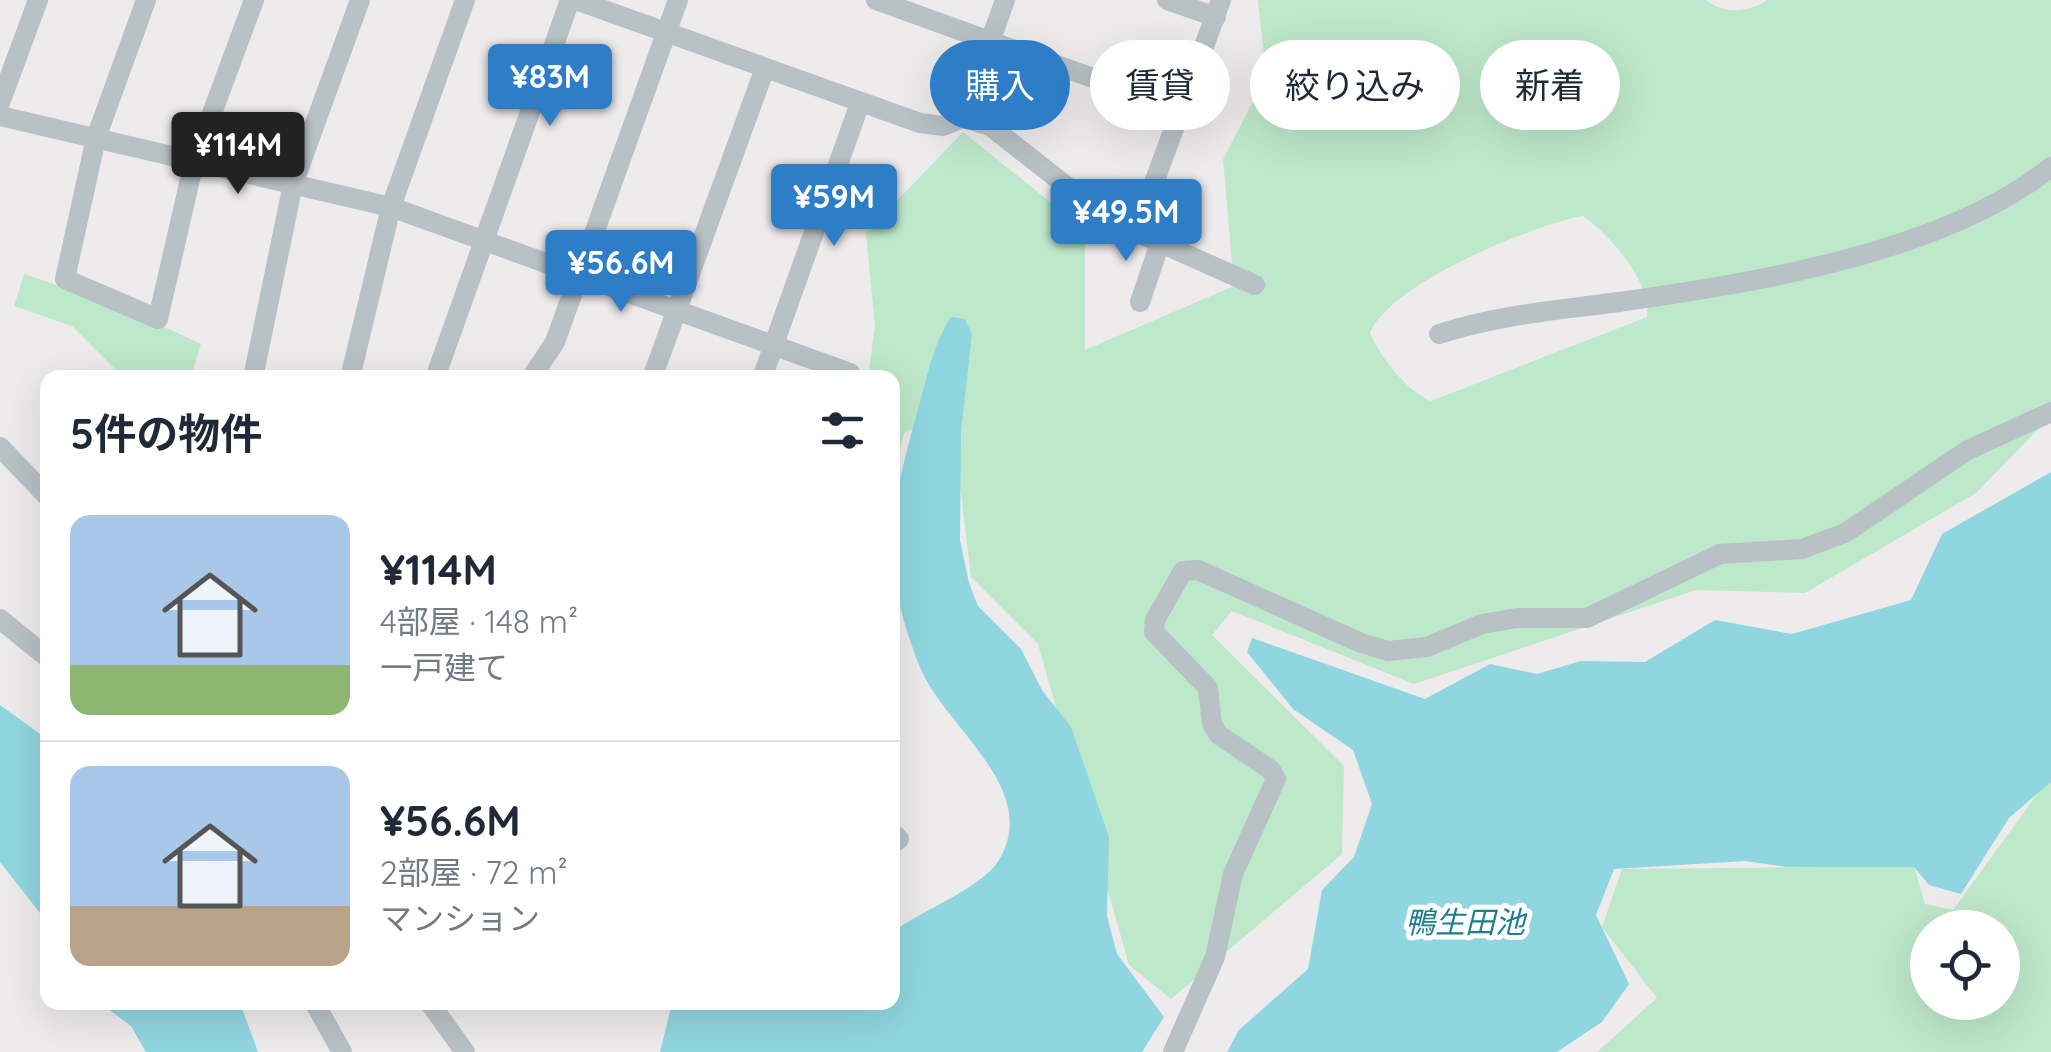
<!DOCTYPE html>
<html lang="ja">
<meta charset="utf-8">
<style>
:root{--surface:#fff;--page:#f6f6f7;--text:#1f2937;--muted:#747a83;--line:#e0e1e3;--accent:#2d7ec6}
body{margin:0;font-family:Quicksand,"Noto Sans JP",sans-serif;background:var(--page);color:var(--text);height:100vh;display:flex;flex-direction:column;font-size:38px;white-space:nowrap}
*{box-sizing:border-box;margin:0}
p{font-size:32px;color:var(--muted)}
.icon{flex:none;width:55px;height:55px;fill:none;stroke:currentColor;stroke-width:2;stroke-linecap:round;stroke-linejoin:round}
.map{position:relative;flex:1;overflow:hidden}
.details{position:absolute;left:40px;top:370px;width:860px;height:640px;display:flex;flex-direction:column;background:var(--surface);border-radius:20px;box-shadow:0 10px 40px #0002}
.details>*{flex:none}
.hud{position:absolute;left:930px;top:40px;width:950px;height:90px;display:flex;gap:20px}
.buttons{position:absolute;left:1910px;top:910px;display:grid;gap:20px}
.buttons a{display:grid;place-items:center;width:110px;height:110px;border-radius:50%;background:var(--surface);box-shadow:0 10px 40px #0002;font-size:50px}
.price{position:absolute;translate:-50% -85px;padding:0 22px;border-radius:10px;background:var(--accent);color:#fff;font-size:32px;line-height:65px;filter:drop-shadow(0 2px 5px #0008)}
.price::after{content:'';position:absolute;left:50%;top:60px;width:30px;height:22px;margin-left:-15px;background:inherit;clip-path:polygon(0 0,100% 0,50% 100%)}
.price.active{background:#222;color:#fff}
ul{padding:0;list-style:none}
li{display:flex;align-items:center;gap:30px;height:250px;padding:0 30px}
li+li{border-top:2px solid var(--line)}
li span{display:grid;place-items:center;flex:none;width:280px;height:200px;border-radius:20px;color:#555}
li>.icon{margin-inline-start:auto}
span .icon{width:120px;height:120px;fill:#fffc;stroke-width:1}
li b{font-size:42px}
h2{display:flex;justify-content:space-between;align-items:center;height:120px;padding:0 30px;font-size:42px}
.tag{padding:0 35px;border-radius:45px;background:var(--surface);box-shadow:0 10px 40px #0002;font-size:35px;line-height:90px}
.tag.active{background:var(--accent);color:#fff}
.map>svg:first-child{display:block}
</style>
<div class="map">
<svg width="2051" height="1052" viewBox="0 0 2051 1052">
<rect width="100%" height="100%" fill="#eeebec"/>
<!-- green -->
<path fill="#bee8ca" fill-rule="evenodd" d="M1258 0H1706C1723 14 1749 13 1767 0H2051V416L1976 493 1805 593 1696 590 1414 684 1232 611 1212 635 1344 766 1342 854 1171 999 1129 965 1038 644 971 577 951 411 904 433 893 474 892 378 868 377 875 326 866 233 963 132 1085 230V350L1234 286 1223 159 1266 77ZM1583 216C1609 234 1652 282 1647 317L1431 401C1407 391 1380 357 1370 333 1389 284 1532 225 1583 216Z
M24 274 127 309 201 344 191 377H123L72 326 14 306Z
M2046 782H2051V1052H1597L1657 998 1602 927 1622 869 1914 866 1925 904 1953 910ZM1928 928H2002V1002H1928Z"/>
<!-- water -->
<path fill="#90d6e0" d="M951 317 965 319 972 334 961 432 960 540 969 583 978 606 1021 649 1042 690 1071 727 1109 837 1107 916 1117 954 1164 1017 1142 1052H660L672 1003 892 1002 893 932C920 911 982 888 999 860 1042 788 943 726 920 667 877 559 890 510 920 402 928 373 934 342 951 317Z
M2051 472V782L2009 818 1961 894 1929 885 1914 867H1786L1745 861 1614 869 1596 915 1629 984 1602 1022 1557 1052H1227L1239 1030 1308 969 1322 890 1354 857 1372 804 1353 750 1293 709 1247 652 1252 638 1425 699 1490 664 1537 674 1581 661 1645 662 1715 620 1792 634 1911 600 1942 534Z
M0 705 47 739V922L0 862Z
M100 1003H240L258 1052H146L131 1026Z"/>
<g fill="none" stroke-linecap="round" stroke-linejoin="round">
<!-- minor -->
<path stroke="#b8c1c6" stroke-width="20" d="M146 0 96 138 65 279 158 319 194 162 254 0
M576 0 920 123 943 126 963 118 990 126 1115 224 1136 232 1221 0
M876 0 1182 110
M1167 0 1216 17
M0 103 38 0
M0 116 391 207 850 373V378
M963 118 1005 0
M1136 232 1255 285
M1140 302 1160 243
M1439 334C1497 315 1559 310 1619 302 1753 283 1944 253 2051 167
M253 378 293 184 360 0
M350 378 391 207 465 0
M435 378 570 0
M531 378 555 342 678 0
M652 378 765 68
M762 378 860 103
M0 447 48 497
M0 619 48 658
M892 832 899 839 892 844
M314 1002 342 1052
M429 1002 465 1052
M1173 1052 1215 957 1233 874 1276 779 1271 770 1219 735 1212 724 1208 688 1154 632 1155 620 1183 571 1198 570 1361 643 1388 651 1427 647 1482 624 1517 618H1587L1720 554 1802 549 1845 533 1968 450 2051 412"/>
</g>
<g text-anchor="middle" stroke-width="10" stroke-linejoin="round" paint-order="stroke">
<!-- water labels -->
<g font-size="30" font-style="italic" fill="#1b7f8c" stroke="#fff">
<text x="1465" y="933">鴨生田池</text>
</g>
</g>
</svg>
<div class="buttons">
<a><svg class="icon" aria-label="locate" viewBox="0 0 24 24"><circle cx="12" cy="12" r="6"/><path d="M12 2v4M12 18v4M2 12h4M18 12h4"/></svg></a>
</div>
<b class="price" style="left:550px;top:129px">¥83M</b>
<b class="price active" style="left:238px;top:197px">¥114M</b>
<b class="price" style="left:834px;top:249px">¥59M</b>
<b class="price" style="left:1126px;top:264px">¥49.5M</b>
<b class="price" style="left:621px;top:315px">¥56.6M</b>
<div class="hud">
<a class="tag active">購入</a>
<a class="tag">賃貸</a>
<a class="tag">絞り込み</a>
<a class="tag">新着</a>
</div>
<section class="details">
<h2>5件の物件<svg class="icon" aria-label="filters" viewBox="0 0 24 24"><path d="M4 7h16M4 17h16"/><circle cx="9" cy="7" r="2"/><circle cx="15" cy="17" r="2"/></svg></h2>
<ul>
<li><span style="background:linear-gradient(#a9c7e8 75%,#8fb573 0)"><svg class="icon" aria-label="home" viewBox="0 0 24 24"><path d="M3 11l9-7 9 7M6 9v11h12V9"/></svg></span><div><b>¥114M</b><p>4部屋 · 148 m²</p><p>一戸建て</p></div></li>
<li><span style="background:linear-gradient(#a9c7e8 70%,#b9a48a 0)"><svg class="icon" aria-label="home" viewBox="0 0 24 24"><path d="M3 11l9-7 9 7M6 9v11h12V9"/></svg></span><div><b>¥56.6M</b><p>2部屋 · 72 m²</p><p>マンション</p></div></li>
</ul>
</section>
</div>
